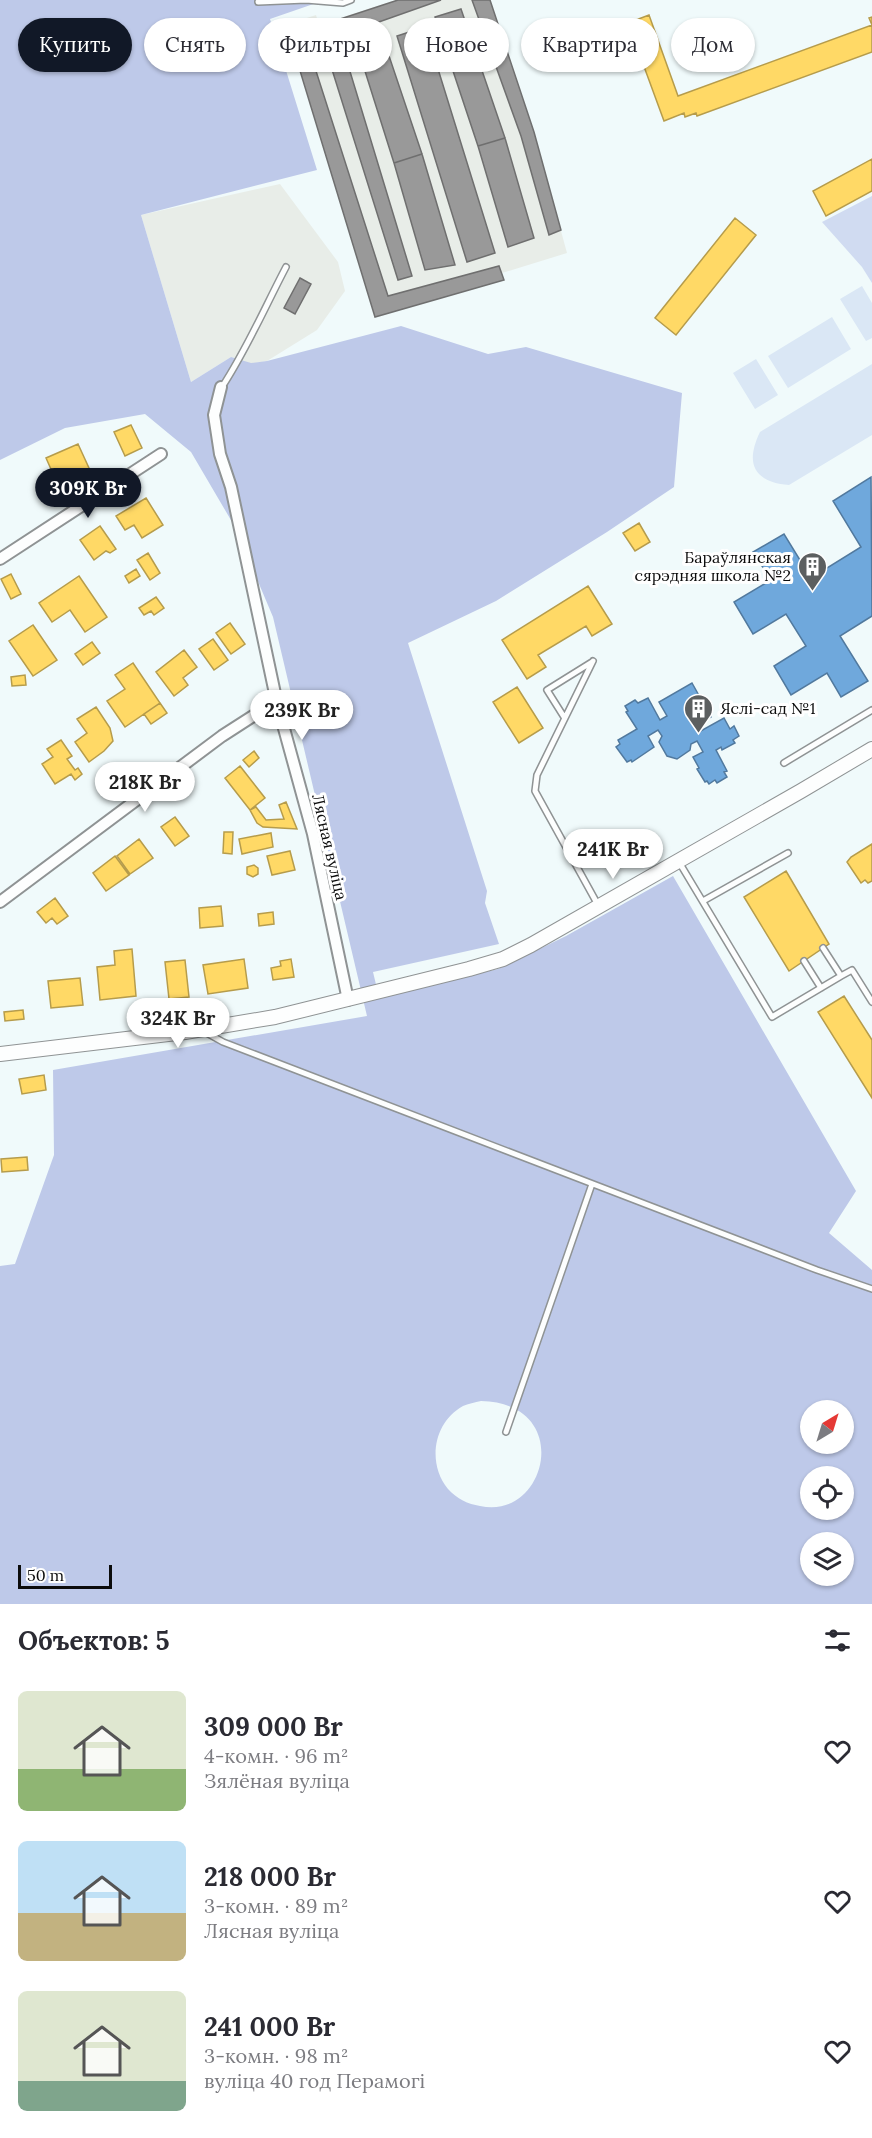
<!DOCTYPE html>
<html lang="ru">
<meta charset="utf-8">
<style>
:root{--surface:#fff;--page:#f2f2f3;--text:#2b2b33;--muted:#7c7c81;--accent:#111827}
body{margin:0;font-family:Lora,serif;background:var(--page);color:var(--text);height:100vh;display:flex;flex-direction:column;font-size:22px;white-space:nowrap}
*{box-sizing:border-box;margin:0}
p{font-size:20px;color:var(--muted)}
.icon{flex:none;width:33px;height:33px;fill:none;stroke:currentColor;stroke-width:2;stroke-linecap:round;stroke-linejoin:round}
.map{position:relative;height:1604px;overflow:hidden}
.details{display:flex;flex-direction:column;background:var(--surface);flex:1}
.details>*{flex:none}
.hud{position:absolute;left:18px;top:18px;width:837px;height:54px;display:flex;gap:12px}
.needle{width:39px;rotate:38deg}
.controls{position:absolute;left:800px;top:1400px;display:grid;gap:12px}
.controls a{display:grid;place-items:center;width:54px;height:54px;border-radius:50%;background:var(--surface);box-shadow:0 2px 4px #0004;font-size:30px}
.scale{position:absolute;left:18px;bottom:15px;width:94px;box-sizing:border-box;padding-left:6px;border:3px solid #0c0c0c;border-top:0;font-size:16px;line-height:21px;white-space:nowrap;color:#0c0c0c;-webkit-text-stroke:4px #fff;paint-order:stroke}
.price{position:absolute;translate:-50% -51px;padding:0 14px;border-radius:21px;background:#fff;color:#222;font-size:20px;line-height:39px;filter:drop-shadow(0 2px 3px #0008)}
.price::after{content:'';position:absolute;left:50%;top:36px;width:18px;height:14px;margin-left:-9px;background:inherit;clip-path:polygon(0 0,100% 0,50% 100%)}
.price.selected{background:var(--accent);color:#fff}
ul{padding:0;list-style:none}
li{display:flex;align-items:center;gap:18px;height:150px;padding:0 18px}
li span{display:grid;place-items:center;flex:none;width:168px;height:120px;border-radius:9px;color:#555}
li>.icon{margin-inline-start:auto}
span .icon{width:72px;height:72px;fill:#fffc;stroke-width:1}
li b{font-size:26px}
h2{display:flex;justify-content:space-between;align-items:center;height:72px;padding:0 18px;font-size:26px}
.pill{padding:0 21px;border-radius:27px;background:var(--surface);box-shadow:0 2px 4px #0004;font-size:21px;line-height:54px}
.pill.selected{background:var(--accent);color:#fff}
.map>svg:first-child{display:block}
</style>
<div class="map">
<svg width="872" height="1604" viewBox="0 0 872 1604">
<rect width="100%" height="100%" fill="#f0fafb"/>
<!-- industrial -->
<path fill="#e8ede8" d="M396 0H490L534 132 567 253 502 273 503 280 375 317 294 51 288 54 279 27 316 15 319 25Z
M280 184 338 262 345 291 317 330 267 361 251 364 231 357 191 382 141 215Z"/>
<!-- green -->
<path fill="#d0dbf1" d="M872 196V283L862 267 822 222Z"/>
<!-- forest -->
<path fill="#bec9e9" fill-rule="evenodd" d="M0 0H325L270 19 317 170 141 215 191 382 231 357 251 363 267 361 401 326 488 354 526 347 682 393 674 487 607 532 496 601 408 643 487 891 485 903 499 944 373 972 379 997 498 969 566 936 673 876 856 1191 829 1233 872 1270V1604H0V1266L15 1264 54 1155 53 1070 367 1016 273 617 235 527 191 452 145 414 65 428 0 460ZM481 1401C575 1403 547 1521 480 1506 468 1504 457 1499 448 1489 427 1463 433 1423 463 1406 468 1404 475 1402 481 1401ZM810 1410H843V1443H810ZM810 1476H843V1509H810ZM810 1542H843V1575H810Z"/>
<!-- pitch -->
<path fill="#dae7f5" d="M862 286 872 303V338L866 341 840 299Z
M832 317 851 349 788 388 768 356Z
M756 359 778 395 755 409 733 373Z
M872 364V435L789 485C753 482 745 463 760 432Z"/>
<!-- homes -->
<path fill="#ffd966" stroke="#b69c4b" stroke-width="1.5" d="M649 15 678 96 872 25 869 18 872 17V52L697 116 696 113 685 117 684 113 664 121 628 23Z
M872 159V191L826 216 813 191Z
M735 218 756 235 676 335 655 318Z
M131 425 142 448 125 456 114 432Z
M78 444 94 479 62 494 46 458Z
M146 498 163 525 142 538 134 525 125 530 116 516Z
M639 523 650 542 635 551 623 533Z
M100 526 116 549 110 553 106 551 94 560 80 540Z
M148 553 160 573 150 580 137 560Z
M136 569 140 576 129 583 125 576Z
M11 574 21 594 11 599 1 579Z
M79 576 107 617 85 632 70 610 52 622 39 603Z
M588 586 612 624 592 636 586 626 538 655 546 667 527 679 502 640Z
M156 597 164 608 154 615 151 611 144 615 139 608Z
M230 623 245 644 231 654 216 633Z
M33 625 57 660 33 676 9 641Z
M213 639 228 660 214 670 199 649Z
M92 642 100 653 83 665 75 654Z
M184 650 197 667 183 678 188 685 174 696 156 672Z
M133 663 160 703 125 727 107 701 125 689 115 675Z
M25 675 26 685 12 686 11 677Z
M517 687 543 728 519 743 493 702Z
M160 703 167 713 151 724 144 714Z
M96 707 110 728 113 741 104 751 89 762 75 742 87 733 77 719Z
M61 740 72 756 67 759 75 770 78 768 82 774 75 780 71 774 55 784 42 764 53 757 47 749Z
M254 751 259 758 249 767 243 760Z
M240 766 265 798 250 810 225 778Z
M286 802 297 829 263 827 257 823 250 810 256 807 266 820 284 819 279 805Z
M175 817 189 836 175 846 161 827Z
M224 832H233L232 854 223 853Z
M271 833 273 847 242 854 239 839Z
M139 839 153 858 130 874 117 856Z
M872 844V881L868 883 865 880 861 883 847 862 851 857Z
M290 851 295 870 272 875 267 856Z
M115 856 129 875 106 891 93 873Z
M254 865 258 868V874L253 877 247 874V867Z
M786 871 829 944 789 971 744 897Z
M55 898 68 916 57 924 52 918 46 923 37 912Z
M221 906 223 926 200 928 199 908Z
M273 912 274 924 259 926 258 914Z
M132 949 136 996 100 1000 97 967 115 965 114 951Z
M244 959 248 988 208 994 203 965Z
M291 959 294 977 273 980 271 968 281 966 280 961Z
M185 960 189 997 169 999 165 962Z
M80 978 83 1005 51 1008 48 981Z
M844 996 872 1040V1098L818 1012Z
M23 1010 24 1019 5 1021 4 1012Z
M44 1075 46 1090 22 1094 19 1079Z
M27 1157 28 1170 2 1172 1 1159Z"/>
<!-- schools -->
<path fill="#6fa8dc" stroke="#51799e" stroke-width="1.5" d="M871 477 872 616 840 636 868 681 841 697 827 673 791 695 774 666 806 646 786 614 753 634 734 602 771 580 753 552 784 534 811 578 861 547 833 501Z
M692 683 711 717 696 725 699 732 724 718 730 729 734 726 739 736 733 740 735 743 722 750 721 747 716 750 727 771 724 772 727 777 717 783 715 780 709 784 707 781 705 782 697 769 699 768 693 757 703 752 697 741 691 744 690 750 677 759 667 756 659 742 662 736 658 730 648 736 654 747 632 762 631 760 627 762 616 747 620 744 618 740 637 729 626 712 628 711 625 706 635 700 638 703 648 698 660 720 667 716 659 702Z"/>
<!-- industry -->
<path fill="#999" stroke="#6f6f6f" stroke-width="1.5" d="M441 0 325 41 319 26 398 0Z
M472 0H490L534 132 561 230 549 235 521 136Z
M461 9 505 138 478 146 435 17Z
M425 27 495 253 467 262 397 36Z
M384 41 422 154 394 163 358 49Z
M308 46 388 296 499 266 504 280 375 317 294 51Z
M345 55 412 276 398 280 329 60Z
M505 138 534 238 508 247 478 146Z
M422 154 455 265 425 270 394 163Z
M300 278 311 284 295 314 284 308Z"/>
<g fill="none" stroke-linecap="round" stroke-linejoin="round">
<defs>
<path id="service" d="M258 2 306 0 343 3 351 0
M222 387C247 349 265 307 286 267
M593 661 537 775 535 791 598 905
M564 717 547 690 592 662
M784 763 872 710
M679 862 772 1017 841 976 823 948
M703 901 788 853
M804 961 821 988
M841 976 852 970 872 1002
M205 1032 223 1042 817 1270 872 1289
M506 1432 592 1184"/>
<path id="minor" d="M221 387 214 415 220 454 231 487 277 703 313 834 348 1000
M0 559 161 454
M0 902 222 736 264 709 277 703"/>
<path id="tertiary" d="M0 1054 185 1032 275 1017 469 969 503 959 531 945 801 791 872 749"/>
</defs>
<!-- service casing -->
<use href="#service" stroke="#8f9394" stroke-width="8"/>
<!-- minor casing -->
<use href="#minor" stroke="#8f9394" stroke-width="14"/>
<!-- tertiary casing -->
<use href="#tertiary" stroke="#8f9394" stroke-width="16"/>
<!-- service -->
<use href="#service" stroke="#fdfefe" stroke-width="5"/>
<!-- minor -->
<use href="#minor" stroke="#fdfefe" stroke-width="10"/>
<!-- tertiary -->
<use href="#tertiary" stroke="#fdfefe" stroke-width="14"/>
</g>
<!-- icons -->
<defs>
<symbol id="building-pin" viewBox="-11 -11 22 30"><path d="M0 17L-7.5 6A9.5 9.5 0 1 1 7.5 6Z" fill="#5c5f60" stroke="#fff"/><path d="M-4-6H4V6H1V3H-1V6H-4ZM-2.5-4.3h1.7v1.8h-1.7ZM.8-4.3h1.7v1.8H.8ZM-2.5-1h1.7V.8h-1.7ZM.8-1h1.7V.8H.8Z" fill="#fff"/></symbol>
</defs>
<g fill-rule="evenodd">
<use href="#building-pin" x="796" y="550" width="33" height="45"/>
<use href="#building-pin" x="682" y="692" width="33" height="45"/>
</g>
<g text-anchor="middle" stroke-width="6" stroke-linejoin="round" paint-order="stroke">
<!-- poi labels -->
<g font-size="16" fill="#0c0c0c" stroke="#fff" text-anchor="end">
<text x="791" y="563">Бараўлянская<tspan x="791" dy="18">сярэдняя школа №2</tspan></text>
<text x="720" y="714" text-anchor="start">Яслі-сад №1</text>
</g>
<!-- street labels -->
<g font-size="16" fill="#0c0c0c" stroke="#fff">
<text transform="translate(330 847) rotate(77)" y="6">Лясная вуліца</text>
</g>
</g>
</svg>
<div class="controls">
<a><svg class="needle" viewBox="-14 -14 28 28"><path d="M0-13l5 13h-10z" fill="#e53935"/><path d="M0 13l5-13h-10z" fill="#7c7c81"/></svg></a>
<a><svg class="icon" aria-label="locate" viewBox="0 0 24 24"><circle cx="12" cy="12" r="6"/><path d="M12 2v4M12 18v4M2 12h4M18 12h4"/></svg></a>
<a><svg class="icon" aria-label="layers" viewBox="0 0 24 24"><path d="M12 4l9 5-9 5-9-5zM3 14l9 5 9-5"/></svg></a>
</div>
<div class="scale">50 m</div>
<b class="price selected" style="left:88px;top:519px">309K Br</b>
<b class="price" style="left:302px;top:741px">239K Br</b>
<b class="price" style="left:145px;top:813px">218K Br</b>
<b class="price" style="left:613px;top:880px">241K Br</b>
<b class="price" style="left:178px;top:1049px">324K Br</b>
<div class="hud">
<a class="pill selected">Купить</a>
<a class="pill">Снять</a>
<a class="pill">Фильтры</a>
<a class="pill">Новое</a>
<a class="pill">Квартира</a>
<a class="pill">Дом</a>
</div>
</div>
<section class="details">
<h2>Объектов: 5<svg class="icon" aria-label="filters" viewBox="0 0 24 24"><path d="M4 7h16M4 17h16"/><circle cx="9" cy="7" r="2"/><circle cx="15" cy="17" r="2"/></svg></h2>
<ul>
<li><span style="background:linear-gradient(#dfe7d0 65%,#8fb573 0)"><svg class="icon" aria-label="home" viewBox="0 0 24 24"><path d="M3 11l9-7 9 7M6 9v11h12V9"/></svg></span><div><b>309 000 Br</b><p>4-комн. · 96 m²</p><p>Зялёная вуліца</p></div><svg class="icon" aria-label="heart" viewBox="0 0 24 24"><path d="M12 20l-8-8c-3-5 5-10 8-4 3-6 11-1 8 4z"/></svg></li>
<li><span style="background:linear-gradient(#bfe0f5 60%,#c2b280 0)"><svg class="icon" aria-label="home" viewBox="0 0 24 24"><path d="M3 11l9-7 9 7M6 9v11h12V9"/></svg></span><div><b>218 000 Br</b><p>3-комн. · 89 m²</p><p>Лясная вуліца</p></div><svg class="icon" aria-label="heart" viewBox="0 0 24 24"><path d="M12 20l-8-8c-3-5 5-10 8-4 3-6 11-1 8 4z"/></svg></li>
<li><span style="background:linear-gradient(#dfe7d0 75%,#7fa58c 0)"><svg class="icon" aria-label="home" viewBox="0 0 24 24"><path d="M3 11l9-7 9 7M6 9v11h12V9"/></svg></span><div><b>241 000 Br</b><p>3-комн. · 98 m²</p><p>вуліца 40 год Перамогі</p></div><svg class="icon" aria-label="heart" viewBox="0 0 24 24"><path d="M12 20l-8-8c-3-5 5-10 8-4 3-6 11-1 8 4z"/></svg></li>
</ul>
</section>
